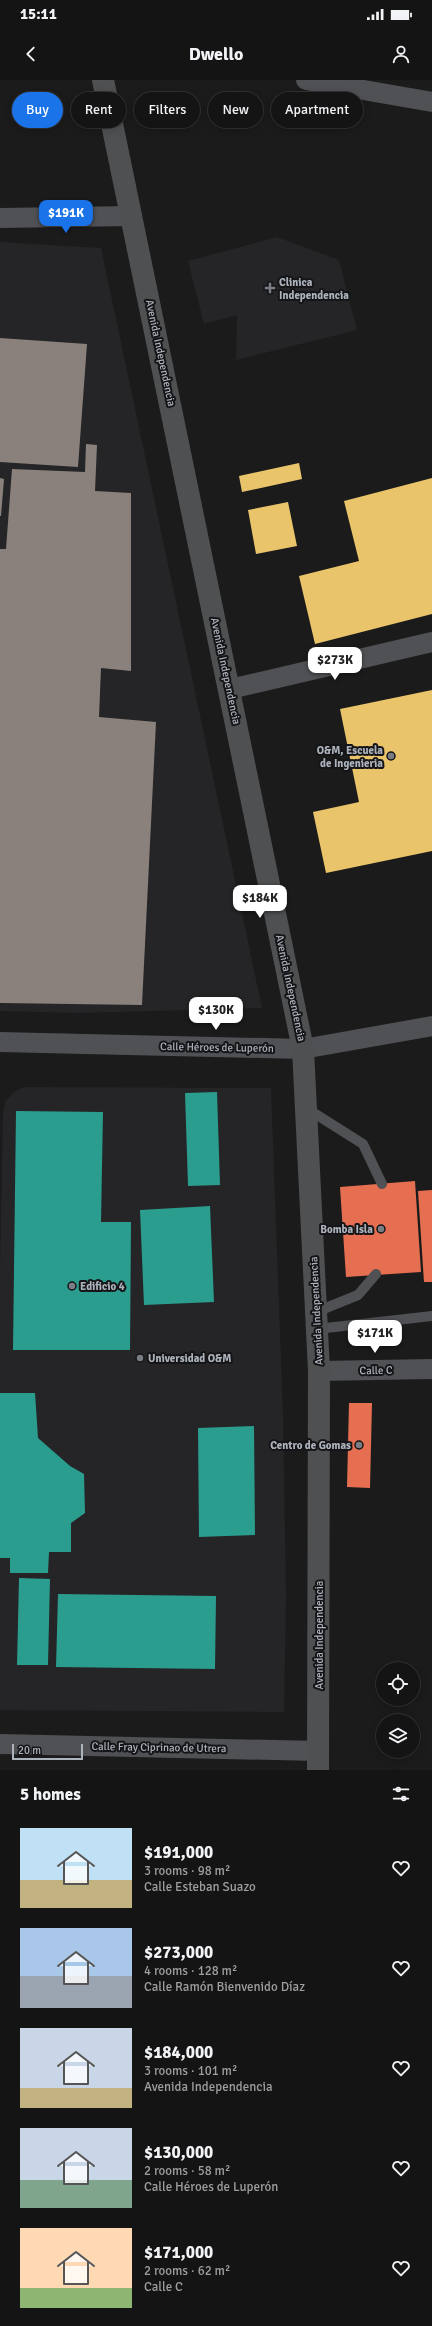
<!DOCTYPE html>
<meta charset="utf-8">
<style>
:root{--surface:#141414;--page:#212122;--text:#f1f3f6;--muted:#9d9ea0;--line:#333334;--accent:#1a73e8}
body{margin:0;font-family:Signika,sans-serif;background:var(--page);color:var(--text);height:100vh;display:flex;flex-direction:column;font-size:15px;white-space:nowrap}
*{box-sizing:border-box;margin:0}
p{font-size:13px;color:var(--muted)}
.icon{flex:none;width:22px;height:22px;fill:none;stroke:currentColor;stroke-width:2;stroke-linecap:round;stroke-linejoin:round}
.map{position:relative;height:1690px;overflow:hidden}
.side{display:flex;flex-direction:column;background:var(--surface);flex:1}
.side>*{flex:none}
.hud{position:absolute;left:12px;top:12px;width:408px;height:36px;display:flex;gap:8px}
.buttons{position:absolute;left:376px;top:1582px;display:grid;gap:8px}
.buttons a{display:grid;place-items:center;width:44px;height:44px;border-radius:50%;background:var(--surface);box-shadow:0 2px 10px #0003,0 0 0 1px var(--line);font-size:20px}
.scale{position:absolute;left:12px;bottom:10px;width:71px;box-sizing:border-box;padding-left:4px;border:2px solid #adb3bc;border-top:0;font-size:11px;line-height:14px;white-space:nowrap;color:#adb3bc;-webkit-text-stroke:3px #151517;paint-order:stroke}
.price{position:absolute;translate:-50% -34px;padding:0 9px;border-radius:8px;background:#fff;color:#222;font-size:13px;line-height:26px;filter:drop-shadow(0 1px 2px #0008)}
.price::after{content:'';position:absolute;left:50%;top:24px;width:12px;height:9px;margin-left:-6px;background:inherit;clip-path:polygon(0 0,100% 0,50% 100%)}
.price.current{background:var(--accent);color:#fff}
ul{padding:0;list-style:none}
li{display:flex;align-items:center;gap:12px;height:100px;padding:0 20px}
li span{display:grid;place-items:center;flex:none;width:112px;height:80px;border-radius:0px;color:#555}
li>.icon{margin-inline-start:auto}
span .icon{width:48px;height:48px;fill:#fffc;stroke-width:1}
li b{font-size:17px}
h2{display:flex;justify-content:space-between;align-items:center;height:48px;padding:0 20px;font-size:17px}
.tag{padding:0 14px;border-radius:18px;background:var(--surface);box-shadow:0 2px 10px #0003,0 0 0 1px var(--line);font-size:14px;line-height:36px}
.tag.current{background:var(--accent);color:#fff}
.status{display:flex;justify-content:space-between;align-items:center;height:28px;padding:0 20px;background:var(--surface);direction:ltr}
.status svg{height:11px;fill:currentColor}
header{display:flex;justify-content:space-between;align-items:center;height:52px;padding:0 20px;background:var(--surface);font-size:18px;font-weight:700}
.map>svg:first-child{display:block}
</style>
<div class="status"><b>15:11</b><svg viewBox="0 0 49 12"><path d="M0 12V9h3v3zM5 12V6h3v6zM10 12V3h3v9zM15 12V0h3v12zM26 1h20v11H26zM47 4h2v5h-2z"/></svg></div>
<header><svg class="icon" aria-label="back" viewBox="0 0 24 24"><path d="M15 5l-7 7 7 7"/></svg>Dwello<svg class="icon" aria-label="person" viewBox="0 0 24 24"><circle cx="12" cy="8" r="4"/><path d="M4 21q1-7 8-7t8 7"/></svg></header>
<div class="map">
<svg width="432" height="1690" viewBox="0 0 432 1690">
<rect width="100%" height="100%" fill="#1b1b1b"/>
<!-- built -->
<path fill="#252527" d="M277 157 339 180 357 250 236 280 237 235 204 244 188 181Z
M0 162 101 168 262 928 78 933 0 931Z
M24 1007 271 1008 283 1335 286 1516 284 1632 0 1630V1187L3 1035 5 1022 14 1012Z"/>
<!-- homes -->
<path fill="#e9c46a" d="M299 383 302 399 242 412 239 396Z
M432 398V534L315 564 299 496 359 481 344 421Z
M288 422 297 466 256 474 248 430Z
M432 610V771L326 793 313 732 359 722 340 629Z"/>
<!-- shops -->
<path fill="#e76f51" d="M415 1101 421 1192 346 1197 340 1107Z
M432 1110V1202H424L418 1111Z
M349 1323H372L370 1408 347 1407Z"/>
<!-- schools -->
<path fill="#2a9d8f" d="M217 1012 220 1105 188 1106 185 1013Z
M16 1031 103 1032 101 1142H131L130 1270H13Z
M210 1126 214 1222 144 1225 140 1130Z
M0 1313H35L38 1358 70 1386 84 1394 85 1433 71 1443V1472H49L48 1493H10V1478H0Z
M254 1346 255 1455 199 1457 198 1348Z
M19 1498 50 1499 48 1585H17Z
M58 1514 216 1516 215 1589 56 1587Z"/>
<!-- industry -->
<path fill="#8a817c" d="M0 258 87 264 78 387 0 382Z
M86 364 97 365 95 411 131 413V591L101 588 99 637 156 642 142 925 0 923V469H6L12 389 85 392Z
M0 398 4 399 1 436H0Z"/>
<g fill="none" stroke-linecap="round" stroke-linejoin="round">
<!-- service -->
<path stroke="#4f5154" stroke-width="10" d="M306 1028 363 1064 382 1104
M316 1232 358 1215 376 1194
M317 1249 432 1236"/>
<!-- minor -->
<path stroke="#4f5154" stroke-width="20" d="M306 0 432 22
M0 138 132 136
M230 609 432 562
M0 962 303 969 432 946
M319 1291 432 1289
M0 1664 318 1671"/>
<!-- secondary -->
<path stroke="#4e5052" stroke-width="22" d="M103 0 303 969 319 1291 318 1690"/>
</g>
<!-- markers -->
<g fill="#7a7e84" stroke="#151517" stroke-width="1.5">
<path d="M268 202h4v4h4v4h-4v4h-4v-4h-4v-4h4z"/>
<circle cx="391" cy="676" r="4"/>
<circle cx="381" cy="1149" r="4"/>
<circle cx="72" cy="1206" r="4"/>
<circle cx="140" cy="1278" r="4"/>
<circle cx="359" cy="1365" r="4"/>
</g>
<g text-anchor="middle" stroke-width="4" stroke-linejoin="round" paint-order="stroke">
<!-- poi labels -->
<g font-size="11" font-weight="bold" fill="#adb3bc" stroke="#151517" text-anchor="start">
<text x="279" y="206">Clinica<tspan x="279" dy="13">Independencia</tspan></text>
<text x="383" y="674" text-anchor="end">O&amp;M, Escuela<tspan x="383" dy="13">de Ingenieria</tspan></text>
<text x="373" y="1153" text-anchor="end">Bomba Isla</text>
<text x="80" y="1210">Edificio 4</text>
<text x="148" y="1282">Universidad O&amp;M</text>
<text x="351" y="1369" text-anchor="end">Centro de Gomas</text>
</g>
<!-- street labels -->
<g font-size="11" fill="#adb3bc" stroke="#151517">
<text transform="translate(161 273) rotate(78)" y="4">Avenida Independencia</text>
<text transform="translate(226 591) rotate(78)" y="4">Avenida Independencia</text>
<text transform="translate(291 908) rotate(78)" y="4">Avenida Independencia</text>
<text transform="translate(217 967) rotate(1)" y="4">Calle Héroes de Luperón</text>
<text transform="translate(316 1231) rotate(-93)" y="4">Avenida Independencia</text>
<text transform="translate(376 1290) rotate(-1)" y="4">Calle C</text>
<text transform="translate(319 1555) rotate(-90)" y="4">Avenida Independencia</text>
<text transform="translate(159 1667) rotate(1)" y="4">Calle Fray Ciprinao de Utrera</text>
</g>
</g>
</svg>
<div class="buttons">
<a><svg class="icon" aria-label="locate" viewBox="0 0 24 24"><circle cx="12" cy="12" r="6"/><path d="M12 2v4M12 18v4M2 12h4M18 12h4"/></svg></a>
<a><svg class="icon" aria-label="layers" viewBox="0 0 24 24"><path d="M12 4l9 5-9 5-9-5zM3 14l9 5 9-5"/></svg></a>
</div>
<div class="scale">20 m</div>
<b class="price current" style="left:66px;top:154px">$191K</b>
<b class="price" style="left:335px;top:601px">$273K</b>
<b class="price" style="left:260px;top:839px">$184K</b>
<b class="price" style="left:216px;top:951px">$130K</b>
<b class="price" style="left:375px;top:1274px">$171K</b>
<div class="hud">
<a class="tag current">Buy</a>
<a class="tag">Rent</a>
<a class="tag">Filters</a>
<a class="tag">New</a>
<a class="tag">Apartment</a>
</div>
</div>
<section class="side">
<h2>5 homes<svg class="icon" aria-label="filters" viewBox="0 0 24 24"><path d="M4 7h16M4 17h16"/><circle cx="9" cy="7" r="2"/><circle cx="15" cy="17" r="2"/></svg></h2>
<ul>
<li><span style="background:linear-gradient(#bfe0f5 65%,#c2b280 0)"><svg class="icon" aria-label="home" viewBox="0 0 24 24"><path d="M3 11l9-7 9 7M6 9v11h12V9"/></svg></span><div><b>$191,000</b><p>3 rooms · 98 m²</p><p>Calle Esteban Suazo</p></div><svg class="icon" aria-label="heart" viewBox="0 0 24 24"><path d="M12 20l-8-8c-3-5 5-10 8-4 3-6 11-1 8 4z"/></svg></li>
<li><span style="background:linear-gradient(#a9c7e8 60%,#9aa5b1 0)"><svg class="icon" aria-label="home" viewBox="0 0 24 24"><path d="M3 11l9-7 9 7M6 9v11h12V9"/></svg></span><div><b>$273,000</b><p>4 rooms · 128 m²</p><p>Calle Ramón Bienvenido Díaz</p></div><svg class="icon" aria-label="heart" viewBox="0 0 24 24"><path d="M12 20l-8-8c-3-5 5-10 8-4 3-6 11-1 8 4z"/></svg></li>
<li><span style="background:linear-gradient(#c9d6e8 75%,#c2b280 0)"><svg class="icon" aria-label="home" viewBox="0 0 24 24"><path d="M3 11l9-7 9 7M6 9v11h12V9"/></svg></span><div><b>$184,000</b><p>3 rooms · 101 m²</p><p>Avenida Independencia</p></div><svg class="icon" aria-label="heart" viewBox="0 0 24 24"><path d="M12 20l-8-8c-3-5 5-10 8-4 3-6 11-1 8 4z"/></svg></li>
<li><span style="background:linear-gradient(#c9d6e8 65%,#7fa58c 0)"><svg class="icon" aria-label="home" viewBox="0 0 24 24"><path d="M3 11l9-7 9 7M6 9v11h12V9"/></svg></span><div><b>$130,000</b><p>2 rooms · 58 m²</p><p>Calle Héroes de Luperón</p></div><svg class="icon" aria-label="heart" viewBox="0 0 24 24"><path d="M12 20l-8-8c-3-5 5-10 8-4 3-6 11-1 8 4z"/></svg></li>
<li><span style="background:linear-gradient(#ffd9b3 75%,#8fb573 0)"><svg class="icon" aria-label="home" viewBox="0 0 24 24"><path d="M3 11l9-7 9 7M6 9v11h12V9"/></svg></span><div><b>$171,000</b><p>2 rooms · 62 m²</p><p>Calle C</p></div><svg class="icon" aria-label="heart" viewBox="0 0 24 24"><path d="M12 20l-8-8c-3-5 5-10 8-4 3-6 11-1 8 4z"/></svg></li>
</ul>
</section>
